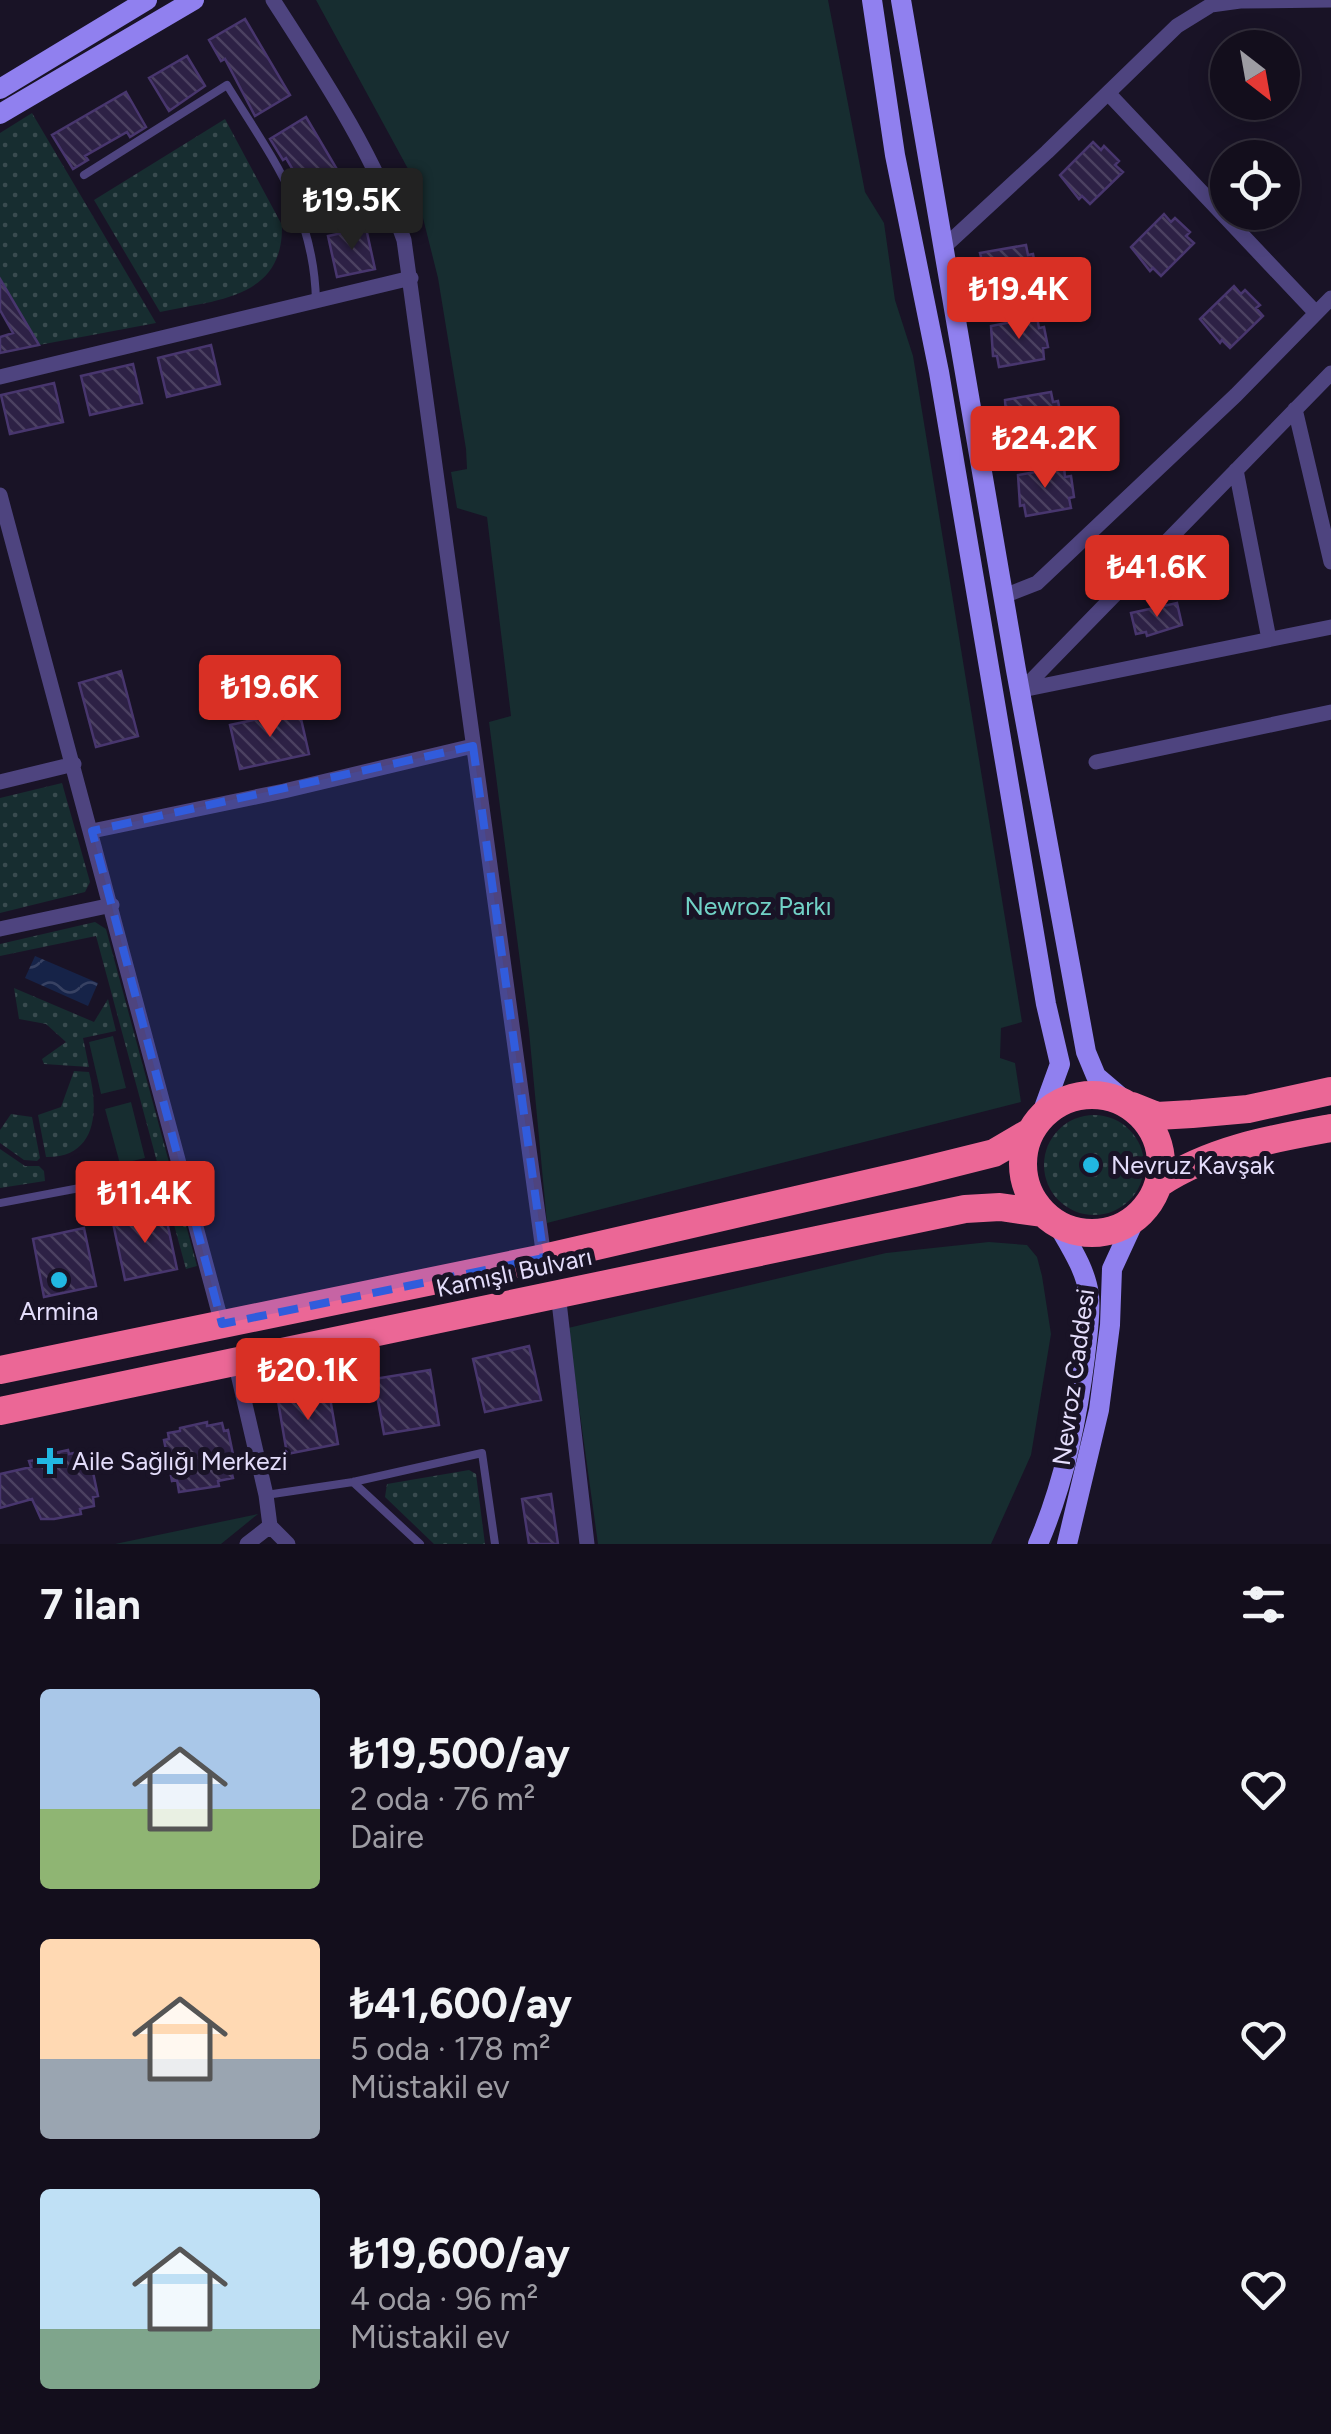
<!DOCTYPE html>
<html lang="tr">
<meta charset="utf-8">
<style>
:root{--surface:#130e1c;--page:#1c1725;--text:#f1f3f6;--muted:#9d9ca3;--line:#322e3b;--accent:#d93025}
body{margin:0;font-family:Figtree,sans-serif;background:var(--page);color:var(--text);height:100vh;display:flex;flex-direction:column;font-size:38px;white-space:nowrap}
*{box-sizing:border-box;margin:0}
p{font-size:32px;color:var(--muted)}
.icon{flex:none;width:55px;height:55px;fill:none;stroke:currentColor;stroke-width:2;stroke-linecap:round;stroke-linejoin:round}
.map{position:relative;height:1544px;overflow:hidden}
.side{display:flex;flex-direction:column;background:var(--surface);flex:1}
.side>*{flex:none}
.needle{width:65px;rotate:149deg}
.tools{position:absolute;left:1210px;top:30px;display:grid;gap:20px}
.tools a{display:grid;place-items:center;width:90px;height:90px;border-radius:50%;background:var(--surface);box-shadow:0 5px 25px #0003,0 0 0 2px var(--line);font-size:50px}
.price{position:absolute;translate:-50% -85px;padding:0 22px;border-radius:10px;background:var(--accent);color:#fff;font-size:32px;line-height:65px;filter:drop-shadow(0 2px 5px #0008)}
.price::after{content:'';position:absolute;left:50%;top:60px;width:30px;height:22px;margin-left:-15px;background:inherit;clip-path:polygon(0 0,100% 0,50% 100%)}
.price.active{background:#222;color:#fff}
ul{padding:0;list-style:none}
li{display:flex;align-items:center;gap:30px;height:250px;padding:0 40px}
li span{display:grid;place-items:center;flex:none;width:280px;height:200px;border-radius:10px;color:#555}
li>.icon{margin-inline-start:auto}
span .icon{width:120px;height:120px;fill:#fffc;stroke-width:1}
li b{font-size:42px}
h2{display:flex;justify-content:space-between;align-items:center;height:120px;padding:0 40px;font-size:42px}
.map>svg:first-child{display:block}
</style>
<div class="map">
<svg width="1331" height="1544" viewBox="0 0 1331 1544">
<defs>
<pattern id="grass-dots" width="8" height="8" patternUnits="userSpaceOnUse" patternTransform="scale(2.5)"><rect width="8" height="8" fill="#172d30"/><path d="M2 2h.1M6 6h.1" fill="none" stroke="#394b4f" stroke-width="1.8" stroke-linecap="round"/></pattern>
<pattern id="water-waves" width="16" height="10" patternUnits="userSpaceOnUse" patternTransform="scale(2.5)"><rect width="16" height="10" fill="#162348"/><path d="M0 5q4-4 8 0t8 0" fill="none" stroke="#384263"/></pattern>
<pattern id="building-back-hatch" width="6" height="6" patternUnits="userSpaceOnUse" patternTransform="scale(2.5)"><rect width="6" height="6" fill="#2d2145"/><path d="M-1 5l2 2M0 0l6 6M5-1l2 2" fill="none" stroke="#4b4161"/></pattern>
</defs>
<rect width="100%" height="100%" fill="#191326"/>
<!-- grass -->
<path fill="url(#grass-dots)" d="M32 113 156 323 39 345 0 279V133Z
M225 119 282 225C284 299 215 300 160 312L94 200Z
M62 783 90 882 85 892 0 913V798Z
M95 922 106 929 197 1266 186 1269 96 936 0 956V944Z
M14 988 94 1022 108 999 116 1031 83 1038 89 1067 44 1064 42 1059 66 1042 46 1024 19 1019Z
M74 1071 89 1072C99 1110 97 1158 46 1157L38 1115 61 1107Z
M11 1114 32 1117 40 1158 37 1161 24 1160 0 1143V1130Z
M1044 1165a50 50 0 1 1 100 0a50 50 0 1 1-100 0Z
M0 1149 25 1166H39L44 1171 45 1181 0 1188Z
M469 1470 476 1474 485 1544H434L385 1497 387 1484Z"/>
<!-- park -->
<path fill="#172d30" d="M316 0H828L865 192 884 223 895 300 913 356 1022 1022 1001 1028 1000 1058 1015 1063 1021 1102 547 1223 529 1031 489 722 511 716 487 517 457 508 451 472 467 469 466 449 438 278 413 178Z
M113 1036 126 1088 101 1094 89 1042Z
M131 1102 145 1158 120 1164 105 1109Z
M989 1242 1027 1245 1037 1257 1042 1276 1051 1334 1031 1455 991 1544H598L568 1328 886 1253Z
M258 1514 221 1544H115Z"/>
<!-- water -->
<path fill="url(#water-waves)" d="M35 956 98 983 88 1006 25 978Z"/>
<!-- building -->
<path fill="url(#building-back-hatch)" stroke="#48366e" stroke-width="2.5" d="M245 19 290 95 255 116 225 59 221 61 209 40Z
M187 56 205 86 169 111 149 78Z
M126 92 146 127 130 137 127 132 85 156 88 160 73 169 52 135Z
M306 117 351 193 315 215 305 199 309 197 286 158 283 160 270 139Z
M1093 142 1101 150 1104 146 1119 161 1115 165 1123 172 1090 204 1082 196 1079 199 1060 175Z
M1164 214 1171 222 1175 218 1190 232 1186 236 1194 243 1161 276 1153 268 1150 271 1131 247Z
M366 228 375 269 337 277 328 236Z
M1026 245 1028 255 1033 254 1037 275 1032 276 1034 286 988 294 978 261H982L980 253Z
M0 279 39 345 0 353V337L13 333 0 310Z
M1234 286 1241 294 1245 290 1260 305 1256 308 1263 316 1230 348 1222 340 1220 343 1200 319Z
M1037 317 1039 328 1044 327 1048 347 1043 348 1044 359 999 367 997 356H993L991 326Z
M211 345 220 384 167 397 158 358Z
M133 364 142 403 90 415 81 376Z
M54 383 63 422 10 434 1 395Z
M1051 392 1053 402 1058 401 1062 422 1057 423 1059 433 1013 441 1011 430 1007 431 1005 400Z
M1064 467 1065 477 1071 476 1074 497 1069 498 1071 508 1026 516 1024 505 1020 506 1018 475Z
M1218 549 1225 584 1221 585 1222 595 1201 598 1196 552Z
M1177 603 1182 625 1147 636 1146 632 1136 634 1131 613Z
M121 671 138 736 96 747 79 683Z
M299 710 309 754 240 769 230 725Z
M165 1212 177 1269 125 1280 113 1223Z
M84 1228 96 1286 44 1297 33 1239Z
M529 1346 541 1400 485 1412 473 1359Z
M430 1370 439 1425 384 1434 374 1379Z
M329 1392 338 1444 287 1454 278 1401Z
M207 1422V1426L222 1423 224 1431 228 1430 236 1469 231 1470 233 1478 218 1481 219 1486 179 1492 177 1480 172 1481 164 1440 169 1439 168 1433 180 1431V1428Z
M68 1450 69 1454 84 1451 86 1459 90 1458 98 1496 93 1497 94 1506 80 1509 81 1514 54 1519H41L32 1499 0 1508V1474L31 1467 29 1461 42 1459 41 1456Z
M551 1494 558 1544H529L522 1499Z"/>
<g fill="none" stroke-linecap="round" stroke-linejoin="round">
<!-- lane -->
<path stroke="#4e447f" stroke-width="8" d="M84 175 227 85C272 158 314 211 316 301
M0 1203 143 1176
M353 1482 420 1544
M266 1495 353 1482 482 1453 495 1544"/>
<!-- street -->
<path stroke="#4e447f" stroke-width="15" d="M273 0C322 76 374 154 404 240L544 1258
M1108 93 1316 313
M944 247 1047 152 1177 26 1211 5 1240 1 1331 0
M0 377 411 278
M1295 409 1331 562
M1236 470 1269 639
M0 495 222 1324
M1004 596 1037 583 1236 395 1331 298
M1022 690 1331 627
M1021 691 1331 373
M1096 762 1331 712
M0 782 74 764
M92 831 284 791 473 746
M0 929 112 905
M558 1293 587 1544
M235 1361 266 1495 270 1526 288 1544
M247 1544 270 1526"/>
<!-- secondary -->
<path stroke="#9080ef" stroke-width="20" d="M872 0 895 155 939 372 1046 1004 1060 1064 1040 1119
M901 0 1016 670 1086 1052 1096 1076 1130 1105
M0 89 147 0
M0 114 194 0
M1038 1544C1064 1484 1077 1421 1085 1357 1087 1337 1091 1315 1089 1295 1086 1270 1070 1246 1058 1225
M1067 1544 1099 1410 1110 1325 1112 1269 1135 1219"/>
<!-- highway -->
<path stroke="#eb6796" stroke-width="28" d="M1023 1164a69 69 0 1 1 138 0a69 69 0 1 1-138 0Z
M1132 1106 1157 1116 1192 1114 1248 1109 1331 1091
M1160 1183C1212 1149 1271 1139 1331 1128
M0 1370 544 1258 914 1173 994 1153 1030 1132
M0 1411 965 1209 1000 1207 1042 1213"/>
</g>
<!-- marked area -->
<path fill="#315cdc" fill-opacity="0.2" stroke="#315cdc" stroke-width="8" stroke-dasharray="20 12" stroke-linejoin="round" d="M473 746 544 1258 222 1324 92 831Z"/>
<!-- markers -->
<g fill="#21b7e2" stroke="#191326" stroke-width="4">
<circle cx="1091" cy="1165" r="10"/>
<circle cx="59" cy="1280" r="10"/>
<path d="M45 1446h10v10h10v10h-10v10h-10v-10h-10v-10h10z"/>
</g>
<g text-anchor="middle" stroke-width="10" stroke-linejoin="round" paint-order="stroke">
<!-- park labels -->
<g font-size="25" fill="#71d2c6" stroke="#191326">
<text x="758" y="915">Newroz Parkı</text>
</g>
<!-- poi labels -->
<g font-size="25" fill="#e4ddfb" stroke="#191326" text-anchor="start">
<text x="1111" y="1174">Nevruz Kavşak</text>
<text x="59" y="1320" text-anchor="middle">Armina</text>
<text x="72" y="1470">Aile Sağlığı Merkezi</text>
</g>
<!-- street labels -->
<g font-size="25" fill="#e4ddfb" stroke="#191326">
<text transform="translate(514 1272) rotate(-12)" y="9">Kamışlı Bulvarı</text>
<text transform="translate(1073 1377) rotate(-82)" y="9">Nevroz Caddesi</text>
</g>
</g>
</svg>
<div class="tools">
<a><svg class="needle" viewBox="-14 -14 28 28"><path d="M0-13l5 13h-10z" fill="#e53935"/><path d="M0 13l5-13h-10z" fill="#9d9ca3"/></svg></a>
<a><svg class="icon" aria-label="locate" viewBox="0 0 24 24"><circle cx="12" cy="12" r="6"/><path d="M12 2v4M12 18v4M2 12h4M18 12h4"/></svg></a>
</div>
<b class="price active" style="left:352px;top:253px">₺19.5K</b>
<b class="price" style="left:1019px;top:342px">₺19.4K</b>
<b class="price" style="left:1045px;top:491px">₺24.2K</b>
<b class="price" style="left:1157px;top:620px">₺41.6K</b>
<b class="price" style="left:270px;top:740px">₺19.6K</b>
<b class="price" style="left:145px;top:1246px">₺11.4K</b>
<b class="price" style="left:308px;top:1423px">₺20.1K</b>
</div>
<section class="side">
<h2>7 ilan<svg class="icon" aria-label="filters" viewBox="0 0 24 24"><path d="M4 7h16M4 17h16"/><circle cx="9" cy="7" r="2"/><circle cx="15" cy="17" r="2"/></svg></h2>
<ul>
<li><span style="background:linear-gradient(#a9c7e8 60%,#8fb573 0)"><svg class="icon" aria-label="home" viewBox="0 0 24 24"><path d="M3 11l9-7 9 7M6 9v11h12V9"/></svg></span><div><b>₺19,500/ay</b><p>2 oda · 76 m²</p><p>Daire</p></div><svg class="icon" aria-label="heart" viewBox="0 0 24 24"><path d="M12 20l-8-8c-3-5 5-10 8-4 3-6 11-1 8 4z"/></svg></li>
<li><span style="background:linear-gradient(#ffd9b3 60%,#9aa5b1 0)"><svg class="icon" aria-label="home" viewBox="0 0 24 24"><path d="M3 11l9-7 9 7M6 9v11h12V9"/></svg></span><div><b>₺41,600/ay</b><p>5 oda · 178 m²</p><p>Müstakil ev</p></div><svg class="icon" aria-label="heart" viewBox="0 0 24 24"><path d="M12 20l-8-8c-3-5 5-10 8-4 3-6 11-1 8 4z"/></svg></li>
<li><span style="background:linear-gradient(#bfe0f5 70%,#7fa58c 0)"><svg class="icon" aria-label="home" viewBox="0 0 24 24"><path d="M3 11l9-7 9 7M6 9v11h12V9"/></svg></span><div><b>₺19,600/ay</b><p>4 oda · 96 m²</p><p>Müstakil ev</p></div><svg class="icon" aria-label="heart" viewBox="0 0 24 24"><path d="M12 20l-8-8c-3-5 5-10 8-4 3-6 11-1 8 4z"/></svg></li>
</ul>
</section>
